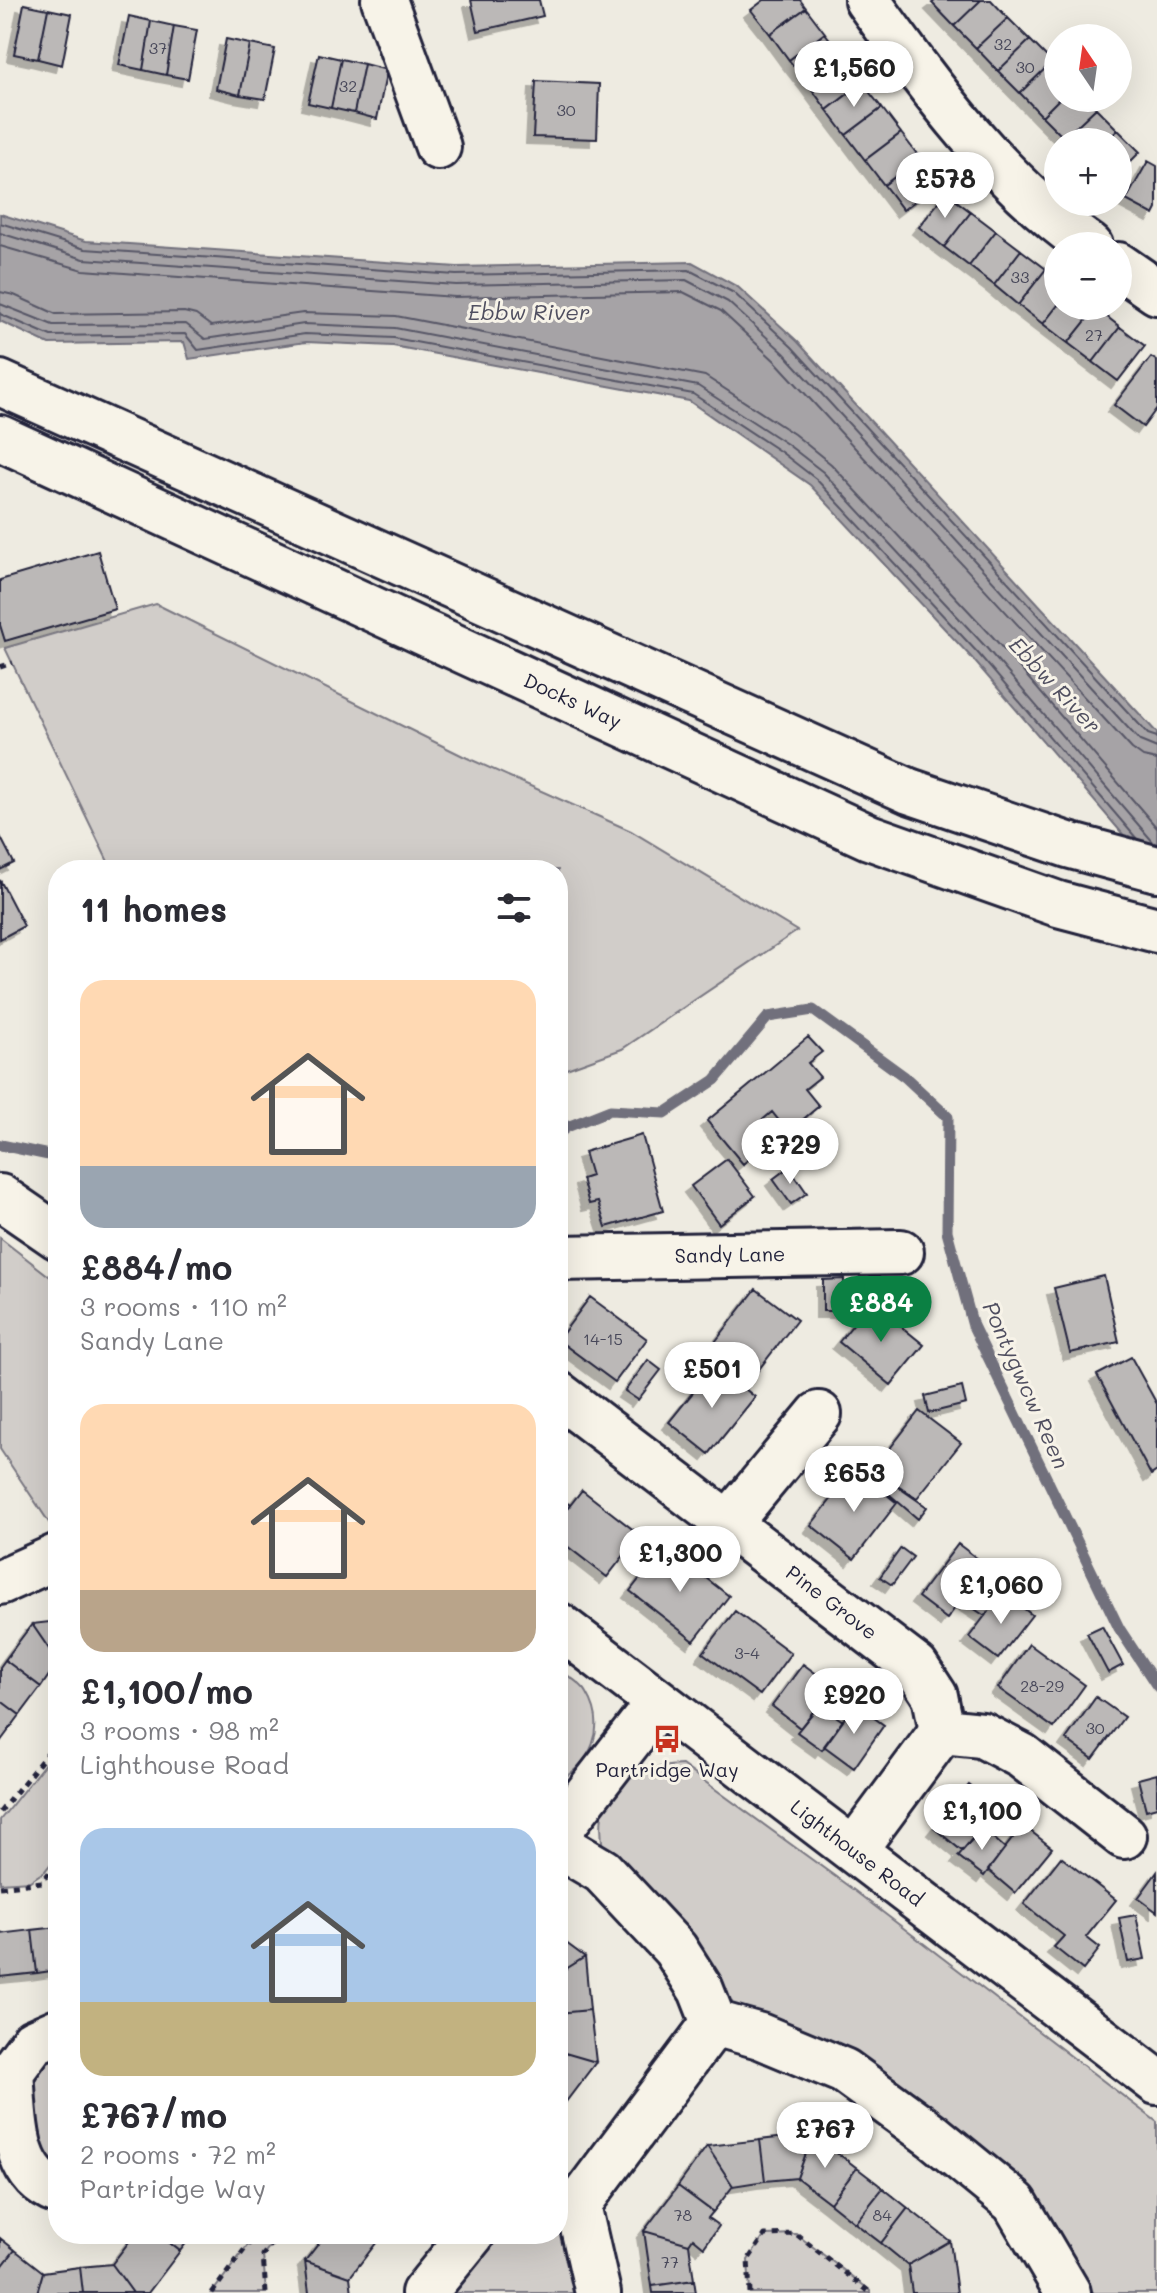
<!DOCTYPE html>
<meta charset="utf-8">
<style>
:root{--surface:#fff;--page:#f2f2f3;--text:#2b2b33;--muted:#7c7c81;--accent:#0b8043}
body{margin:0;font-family:Mali,sans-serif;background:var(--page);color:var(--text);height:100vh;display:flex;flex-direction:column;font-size:30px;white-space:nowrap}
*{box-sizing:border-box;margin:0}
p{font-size:26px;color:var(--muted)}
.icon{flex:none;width:44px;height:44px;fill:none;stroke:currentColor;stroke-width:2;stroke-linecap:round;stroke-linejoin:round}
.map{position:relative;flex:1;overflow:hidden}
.details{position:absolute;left:48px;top:860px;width:520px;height:1384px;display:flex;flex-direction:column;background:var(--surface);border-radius:32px;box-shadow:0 8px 32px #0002}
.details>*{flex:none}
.needle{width:52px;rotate:347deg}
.tools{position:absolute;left:1044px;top:24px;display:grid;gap:16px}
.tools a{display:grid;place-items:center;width:88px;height:88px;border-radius:50%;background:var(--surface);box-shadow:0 8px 32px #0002;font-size:40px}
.price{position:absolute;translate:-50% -68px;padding:0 18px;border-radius:28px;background:#fff;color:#222;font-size:26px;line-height:52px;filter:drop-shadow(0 2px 4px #0008)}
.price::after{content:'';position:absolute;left:50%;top:48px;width:24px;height:18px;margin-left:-12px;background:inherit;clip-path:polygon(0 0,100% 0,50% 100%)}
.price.on{background:var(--accent);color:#fff}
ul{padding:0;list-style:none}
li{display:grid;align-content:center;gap:16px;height:424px;padding:0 32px}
li span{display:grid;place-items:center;height:248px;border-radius:24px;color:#555}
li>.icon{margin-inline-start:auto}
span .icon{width:144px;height:144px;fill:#fffc;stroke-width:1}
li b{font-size:34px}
h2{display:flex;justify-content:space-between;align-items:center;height:96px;padding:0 32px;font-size:34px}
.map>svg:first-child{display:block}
</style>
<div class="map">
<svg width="1157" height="2293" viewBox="0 0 1157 2293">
<defs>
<filter id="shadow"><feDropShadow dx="-7" dy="7" stdDeviation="0" flood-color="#0004"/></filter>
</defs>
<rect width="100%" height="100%" fill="#eeebe1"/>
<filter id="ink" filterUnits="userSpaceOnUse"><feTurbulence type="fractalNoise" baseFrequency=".0125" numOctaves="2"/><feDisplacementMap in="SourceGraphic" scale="16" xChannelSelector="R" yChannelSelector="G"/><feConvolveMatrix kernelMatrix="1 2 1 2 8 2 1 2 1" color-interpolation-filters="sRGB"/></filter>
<g filter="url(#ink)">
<!-- green -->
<path fill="#d1cdc9" stroke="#7a7882" stroke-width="2" d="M156 604 463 756 631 831 797 931 622 1049 558 1072V870H112L5 648Z
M0 1238 58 1283V1536L0 1449Z
M558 1669C567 1676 582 1683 587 1693 608 1728 591 1764 558 1781Z
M58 1747V1855L45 1871 30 1881 0 1883V1820Z
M682 1765 851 1888 1157 2122V2293H1094L1048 2247 729 2004 603 1849C593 1787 623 1768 682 1765Z
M58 2045V2173L32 2139 33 2065Z
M558 2228 565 2238 573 2293H447L487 2234H558Z
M256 2234H279L263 2255 266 2293H212Z
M796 2234 871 2291V2293H750L748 2260 765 2235Z"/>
<!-- water -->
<path fill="#a6a3a6" stroke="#716f7b" stroke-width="2" d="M0 214 86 241 457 267 692 262 738 287 797 341 1157 733V874L971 657 810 485 689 401 393 346 306 342 189 359 184 342 49 344 0 321Z"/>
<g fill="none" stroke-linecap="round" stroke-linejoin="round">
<!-- shore -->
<path stroke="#575666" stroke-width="2" d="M0 223 85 249 456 275 689 270 734 293 792 347 1148 734 1157 737
M0 233 84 259 456 285 686 280 728 302 784 353 1140 741 1157 748
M0 246 83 270 455 297 683 292 721 311 776 362 1132 749 1143 757 1157 760
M0 292 14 295 56 314 184 312 196 315 211 326 303 313 396 316 705 376 794 434 831 464 993 637 1157 828
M0 304 53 325 186 324 205 339 304 324 395 328 698 386 787 444 823 472 984 645 1154 843
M0 314 51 336 185 334 198 350 305 334 394 338 693 394 781 452 816 479 977 652 1137 839"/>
<!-- stream -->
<path stroke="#716f7b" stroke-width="11" d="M558 1134 567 1127 610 1110 665 1113 715 1080 768 1017 813 1010 905 1077 948 1117 947 1231 973 1326 1119 1628 1157 1686
M1 1145 58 1157"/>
</g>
<!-- building -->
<path fill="#bbb8b7" stroke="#22223b" stroke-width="2" filter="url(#shadow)" d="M471 0H539L543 16 478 31Z
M764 0H800L806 8 770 34 751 10Z
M936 0H981L954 26 932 3Z
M981 0H991L1008 18 976 48 954 26Z
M24 4 48 9 38 59 14 54Z
M806 8 825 33 789 60 770 34Z
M48 9 72 14 62 65 38 59Z
M129 16 151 21 143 70 119 65Z
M1008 18 1030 40 998 71 976 48Z
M151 21 174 26 166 75 143 70Z
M174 26 197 30 188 79 166 75Z
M825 33 844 58 808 84 789 60Z
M226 39 250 44 240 95 216 89Z
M1030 40 1052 62 1020 93 998 71Z
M250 44 275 49 265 99 240 95Z
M319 54 341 59 331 108 308 103Z
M844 58 862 83 827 110 808 84Z
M341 59 364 64 354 113 331 108Z
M1052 62 1058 69 1060 98 1042 116 1020 93Z
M364 64 387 70 377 119 354 113Z
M536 81 599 84 597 139 533 137Z
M862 83 882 108 846 135 827 110Z
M1060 98H1087L1096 108 1064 138 1042 116Z
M882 108 901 133 865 160 846 135Z
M1096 108 1118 130 1105 142H1068L1064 138Z
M1118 130 1140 152 1118 174V142H1105Z
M901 133 920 158 884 185 865 160Z
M920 158 939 183 903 210 884 185Z
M1148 161 1157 166V209L1154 215 1126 200Z
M946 193 971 212 944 247 919 227Z
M971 212 996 231 969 266 944 247Z
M996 231 1021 250 994 285 969 266Z
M1021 250 1046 269 1018 305 994 285Z
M1046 269 1058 279V305L1043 324 1018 305Z
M1058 305 1096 308 1068 343 1043 324Z
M1096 308 1120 327 1093 362 1068 343Z
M1120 327 1145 346 1118 381 1093 362Z
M1151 357 1157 361V408L1143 427 1114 405Z
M98 551 115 609 5 641 0 625V580Z
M0 836 14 863 0 870Z
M0 880 24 926 0 939Z
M808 1037 822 1052 808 1063 820 1077 805 1089 819 1106 788 1132 772 1112 747 1133 761 1149 743 1164 707 1121Z
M642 1135 663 1211 606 1227 598 1202 589 1204 582 1179 591 1176 584 1152Z
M727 1159 755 1196 719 1224 691 1186Z
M789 1167 807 1193 791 1204 773 1179Z
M1104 1276 1119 1342 1070 1353 1054 1288Z
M844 1279 845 1311H823V1280Z
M756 1289 797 1320 756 1373 715 1342Z
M590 1297 647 1339 615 1382 558 1340Z
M871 1302 924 1345 891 1385 839 1342Z
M1131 1357 1157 1404V1471L1151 1475 1097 1375Z
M648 1360 661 1370 638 1400 625 1391Z
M715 1365 755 1397 709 1454 669 1422Z
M962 1387 966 1404 929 1413 925 1396Z
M919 1411 961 1443 917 1498 874 1469Z
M855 1469 897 1503 854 1559 811 1525Z
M895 1485 927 1507 918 1519 889 1494Z
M582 1490 640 1535 607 1577 558 1539V1521Z
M558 1496 570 1505 558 1521Z
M958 1544 986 1565 947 1619 918 1597Z
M665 1546 729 1596 694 1641 630 1591Z
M901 1548 913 1557 892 1585 880 1577Z
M980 1575 1003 1592 985 1616 961 1600Z
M1003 1592 1032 1615 998 1659 969 1637Z
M735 1611 791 1653 760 1695 703 1653Z
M58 1621V1662L32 1624Z
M32 1624 58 1662 41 1687 5 1660Z
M1102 1626 1123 1665 1108 1673 1087 1633Z
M1029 1644 1085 1685 1054 1728 998 1688Z
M5 1660 41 1687 20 1715 0 1700V1667Z
M803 1664 833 1686 800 1728 772 1706Z
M1096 1697 1124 1717 1093 1759 1066 1739Z
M0 1700 20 1715 0 1742Z
M855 1704 884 1725 854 1768 824 1746Z
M819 1705 843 1721 822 1750 797 1732Z
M1157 1774V1807L1146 1810 1138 1779Z
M969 1785 998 1808 962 1851 934 1828Z
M1023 1825 1052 1848 1015 1893 988 1870Z
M982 1828 1005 1848 984 1876 958 1856Z
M1061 1857 1116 1900 1086 1937 1100 1948 1083 1970 1054 1947 1064 1936 1024 1904Z
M1157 1872V1912L1138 1898Z
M1136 1915 1145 1959 1128 1962 1119 1918Z
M58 1927V1970L37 1973 32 1930Z
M32 1930 37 1973 0 1977V1934Z
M558 1937 585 1957 558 1974Z
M585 1957 590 2010 558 2013V1974Z
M590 2010 596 2062 558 2051V2013Z
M558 2051 596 2062 565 2103 558 2097Z
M813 2134 857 2168 830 2203 797 2178Z
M813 2134 797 2178 765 2181 760 2140Z
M760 2140 765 2181 733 2186 707 2146Z
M707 2146 733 2186 713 2212 678 2186Z
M857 2168 883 2188 855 2223 830 2203Z
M678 2186 713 2212 708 2218 719 2226 704 2247 693 2238 689 2244 644 2231Z
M883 2188 908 2208 881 2243 855 2223Z
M908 2208 950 2241 908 2265 881 2243Z
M644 2231 689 2244 694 2280 652 2286Z
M135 2234H158L180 2251 148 2293H133L112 2264Z
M158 2234H193L180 2251Z
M326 2234H383L350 2277 305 2261Z
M0 2238 15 2250 0 2269Z
M950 2241 957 2293H912L908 2265Z
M15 2250 43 2272 37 2293H0V2269Z
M305 2261 350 2277 352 2293H309Z
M112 2264 133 2293H83L80 2267Z
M80 2267 83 2293H37L43 2272Z
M694 2280 696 2293H653L652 2286Z"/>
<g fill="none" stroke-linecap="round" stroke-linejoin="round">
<defs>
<g id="street">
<path d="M384 0 438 147"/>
<path d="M867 0C931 89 999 183 1090 246"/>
<path d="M1118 265 1157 292"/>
<path id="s1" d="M558 1258 901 1252"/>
<path id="s2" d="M558 1394 916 1667 935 1696 942 1731 982 1735 1022 1756 1124 1836"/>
<path d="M728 1524 819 1414"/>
<path d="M0 1582 58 1556"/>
<path d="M558 1832 658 1703"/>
<path d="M558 1845 602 1871 675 1949 701 1990 714 2023 760 2036 844 2071 933 2136 1015 2203 1068 2293"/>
<path d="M854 1850 942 1731"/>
<path d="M58 2031 33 2042 11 2072C15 2115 10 2175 58 2192"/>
<path d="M578 2205 598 2293"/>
<path d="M558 2208 578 2205 714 2023"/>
<path d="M424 2293 472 2234"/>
</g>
<g id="secondary">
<path d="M0 1197 58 1237"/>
<path id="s3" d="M558 1625 1157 2082"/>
</g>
<g id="primary">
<path d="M0 383 909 791 1068 845 1157 869"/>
<path id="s4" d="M0 438 869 837 1058 904 1157 930"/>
</g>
</defs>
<!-- street casing -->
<use href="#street" stroke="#22223b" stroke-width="50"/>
<!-- secondary casing -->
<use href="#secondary" stroke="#22223b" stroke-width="50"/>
<!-- primary casing -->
<use href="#primary" stroke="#22223b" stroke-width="50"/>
<!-- path -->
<path stroke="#22223b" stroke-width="5" stroke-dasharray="6 6" stroke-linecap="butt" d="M0 667 13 663
M0 1812 58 1740
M0 1887 42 1882 58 1861
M212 2293 256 2234
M266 2293 263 2255 279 2234
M750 2293 748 2260 765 2235 796 2234 871 2293"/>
<!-- street -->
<use href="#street" stroke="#f7f3e8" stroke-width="44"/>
<!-- secondary -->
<use href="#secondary" stroke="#f7f3e8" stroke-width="44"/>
<!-- primary -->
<use href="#primary" stroke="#f7f3e8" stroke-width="44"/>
</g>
</g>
<!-- icons -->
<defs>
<symbol id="bus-bare" viewBox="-9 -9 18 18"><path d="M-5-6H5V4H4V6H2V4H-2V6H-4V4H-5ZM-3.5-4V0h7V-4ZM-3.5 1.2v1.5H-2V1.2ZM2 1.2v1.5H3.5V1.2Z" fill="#c8321e" stroke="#f7f3e8" stroke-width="2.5" paint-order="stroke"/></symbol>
</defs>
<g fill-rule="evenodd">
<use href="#bus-bare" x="647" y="1719" width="40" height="40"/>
</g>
<g text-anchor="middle" stroke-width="6" stroke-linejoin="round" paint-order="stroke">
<!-- number labels -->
<g font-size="16" fill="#48485a">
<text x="1003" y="50">32</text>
<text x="158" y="54">37</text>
<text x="1025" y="73">30</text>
<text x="348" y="92">32</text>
<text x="566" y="116">30</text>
<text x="1020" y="283">33</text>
<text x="1094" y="341">27</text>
<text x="603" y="1345">14-15</text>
<text x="747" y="1659">3-4</text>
<text x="1042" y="1692">28-29</text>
<text x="1095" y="1734">30</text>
<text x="683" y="2221">78</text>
<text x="882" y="2221">84</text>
<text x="670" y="2268">77</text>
</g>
<!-- street labels -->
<g font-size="20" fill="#22223b" stroke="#f7f3e8">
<text dy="7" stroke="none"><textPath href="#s4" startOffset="630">Docks Way</textPath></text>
<text dy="7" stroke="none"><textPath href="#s1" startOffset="172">Sandy Lane</textPath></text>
<text dy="7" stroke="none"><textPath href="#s2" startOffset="344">Pine Grove</textPath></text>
<text dy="7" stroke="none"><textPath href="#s3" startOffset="376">Lighthouse Road</textPath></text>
</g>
<!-- poi labels -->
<g font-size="20" fill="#22223b" stroke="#f7f3e8">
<text x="667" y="1777">Partridge Way</text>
</g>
<!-- water labels -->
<g font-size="22" font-style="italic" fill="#504f60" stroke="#f7f3e8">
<text x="529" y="320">Ebbw River</text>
<text transform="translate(1055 685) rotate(47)" y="8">Ebbw River</text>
<text transform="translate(1026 1385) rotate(66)" y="8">Pontygwcw Reen</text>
</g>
</g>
</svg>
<div class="tools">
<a><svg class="needle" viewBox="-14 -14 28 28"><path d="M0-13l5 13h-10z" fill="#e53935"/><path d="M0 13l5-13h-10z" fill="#7c7c81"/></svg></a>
<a>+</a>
<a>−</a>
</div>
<b class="price" style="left:854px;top:109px">£1,560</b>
<b class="price" style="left:945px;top:220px">£578</b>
<b class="price" style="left:790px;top:1186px">£729</b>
<b class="price on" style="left:881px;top:1344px">£884</b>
<b class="price" style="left:712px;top:1410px">£501</b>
<b class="price" style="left:854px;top:1514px">£653</b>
<b class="price" style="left:680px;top:1594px">£1,300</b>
<b class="price" style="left:1001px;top:1626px">£1,060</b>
<b class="price" style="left:854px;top:1736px">£920</b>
<b class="price" style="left:982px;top:1852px">£1,100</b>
<b class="price" style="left:825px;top:2170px">£767</b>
<section class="details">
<h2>11 homes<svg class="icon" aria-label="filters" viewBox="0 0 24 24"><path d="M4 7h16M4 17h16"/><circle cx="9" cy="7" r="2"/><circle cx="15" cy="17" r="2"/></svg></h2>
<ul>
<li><span style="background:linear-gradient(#ffd9b3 75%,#9aa5b1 0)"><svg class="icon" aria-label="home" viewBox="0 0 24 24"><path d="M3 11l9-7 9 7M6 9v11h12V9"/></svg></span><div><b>£884/mo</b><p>3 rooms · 110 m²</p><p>Sandy Lane</p></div></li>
<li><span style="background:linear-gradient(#ffd9b3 75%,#b9a48a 0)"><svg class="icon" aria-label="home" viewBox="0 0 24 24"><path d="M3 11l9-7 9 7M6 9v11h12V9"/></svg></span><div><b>£1,100/mo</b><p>3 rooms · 98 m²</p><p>Lighthouse Road</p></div></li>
<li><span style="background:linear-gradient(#a9c7e8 70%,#c2b280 0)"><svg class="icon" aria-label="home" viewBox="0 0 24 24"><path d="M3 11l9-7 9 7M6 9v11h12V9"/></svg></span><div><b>£767/mo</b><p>2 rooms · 72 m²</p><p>Partridge Way</p></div></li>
</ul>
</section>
</div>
